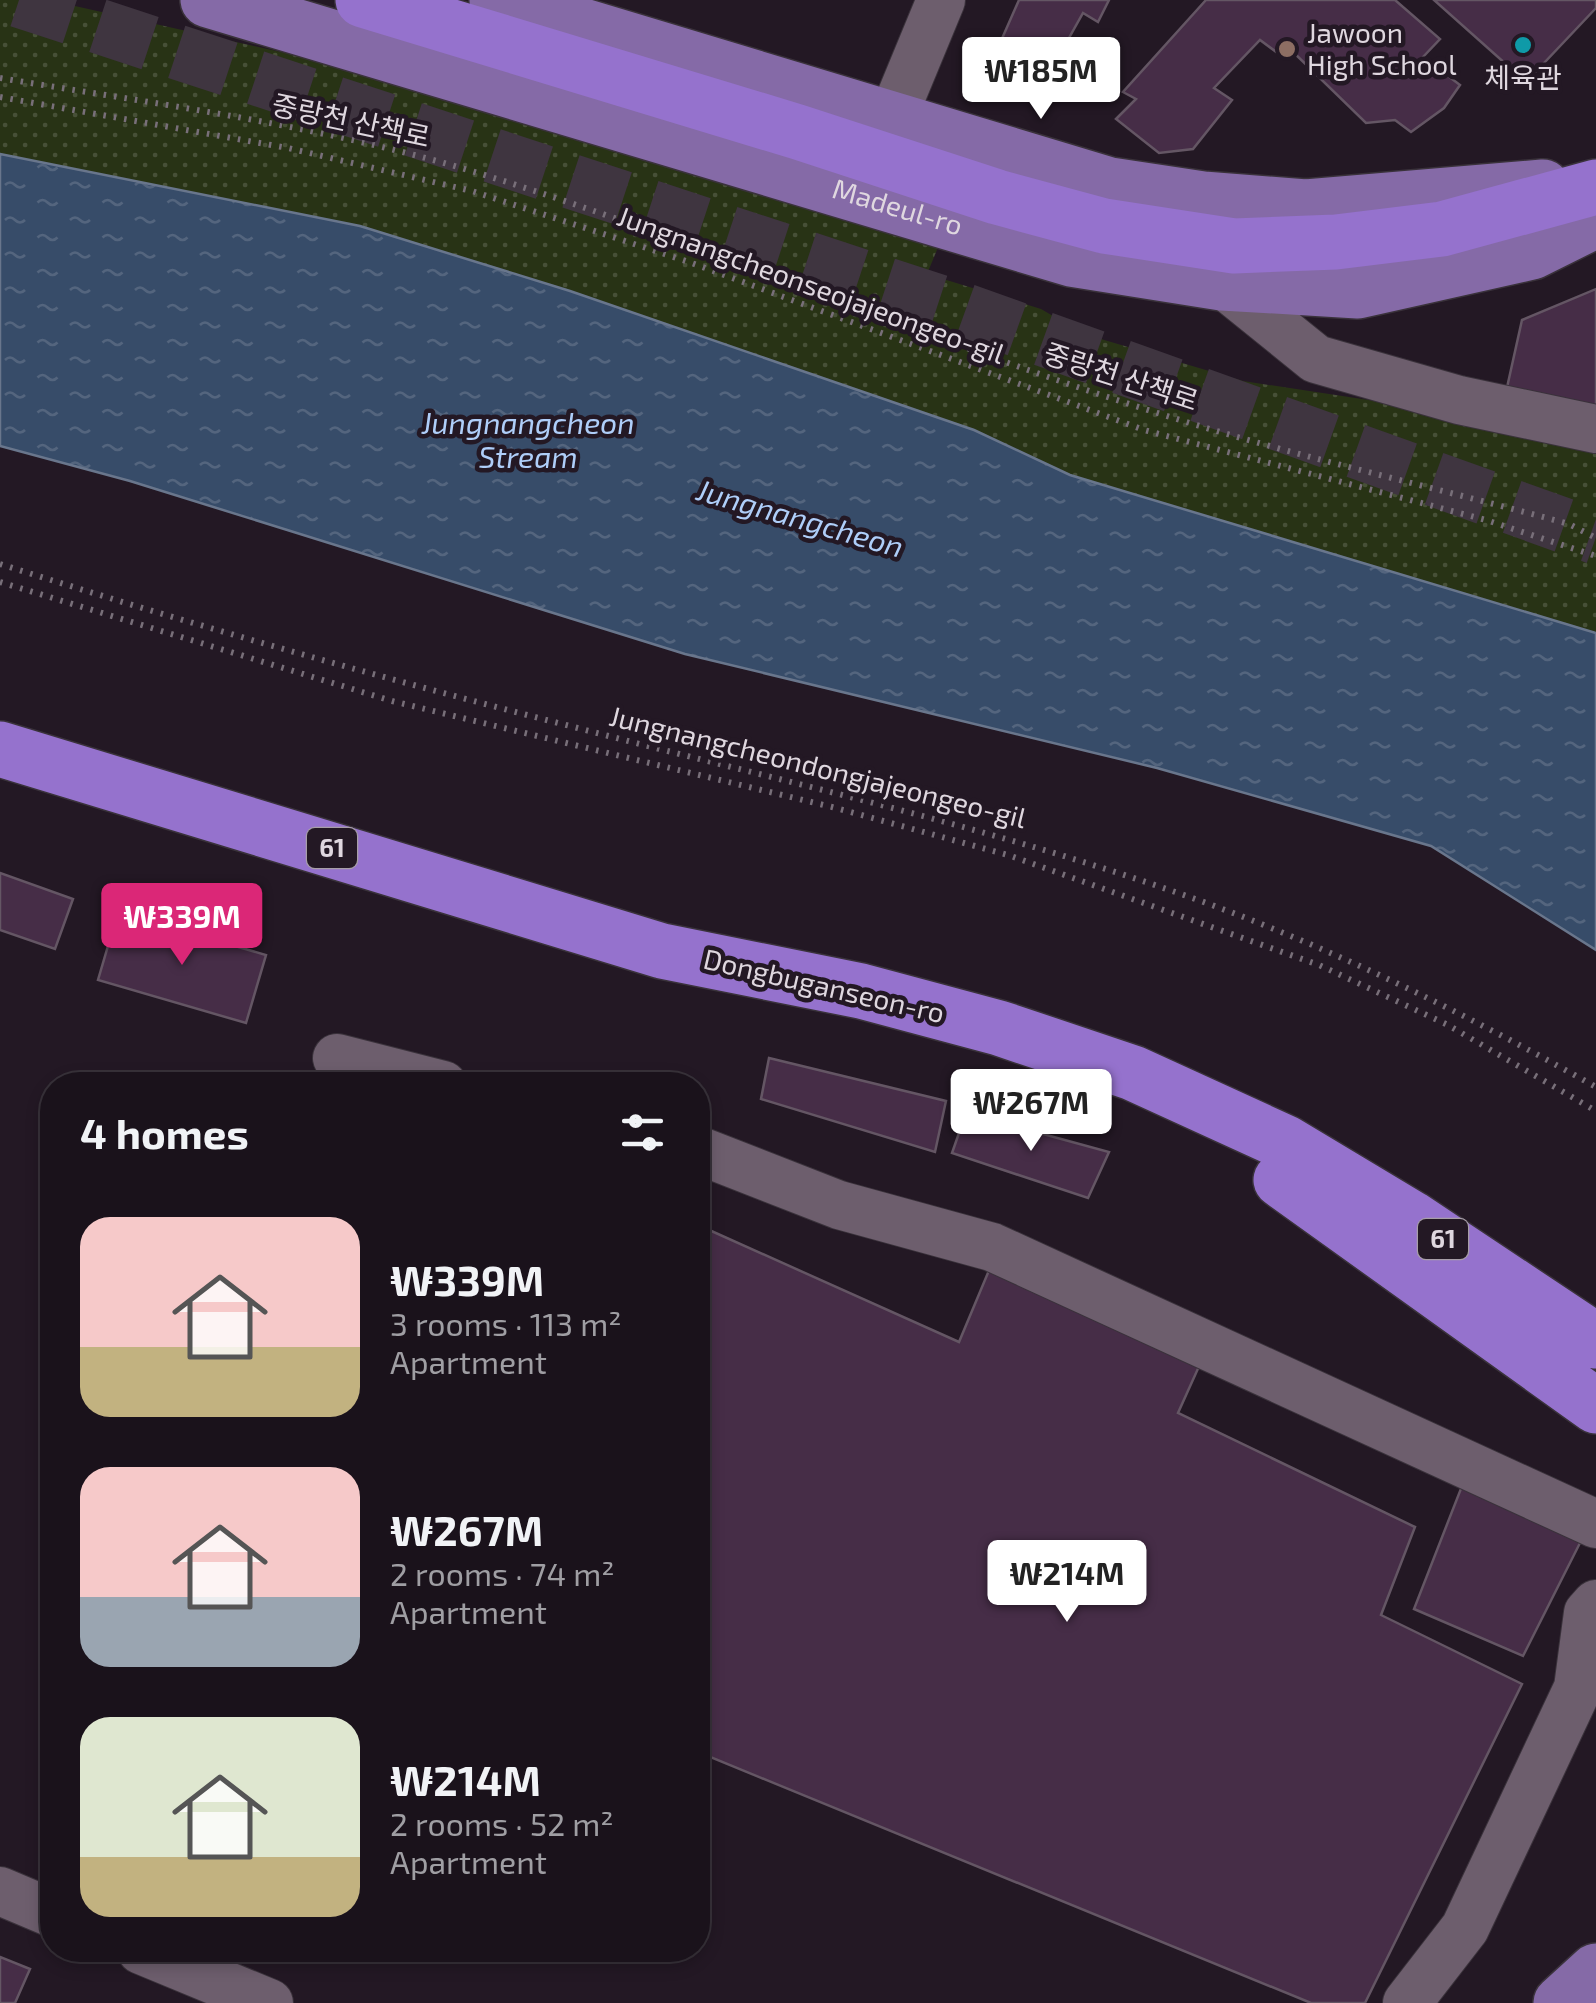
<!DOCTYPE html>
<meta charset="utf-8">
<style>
:root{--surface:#1a121b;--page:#272028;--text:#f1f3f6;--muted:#9f9ea3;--line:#38323a;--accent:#db2777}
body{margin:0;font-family:"Exo 2","Noto Sans KR",sans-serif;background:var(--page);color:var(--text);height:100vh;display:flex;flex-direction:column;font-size:38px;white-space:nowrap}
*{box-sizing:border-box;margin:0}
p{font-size:32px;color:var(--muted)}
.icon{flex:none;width:55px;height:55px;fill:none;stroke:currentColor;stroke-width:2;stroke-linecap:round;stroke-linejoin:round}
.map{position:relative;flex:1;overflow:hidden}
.side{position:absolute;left:40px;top:1072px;width:670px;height:890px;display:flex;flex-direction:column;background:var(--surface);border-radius:40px;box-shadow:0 5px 15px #0003,0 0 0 2px var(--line)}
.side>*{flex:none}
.price{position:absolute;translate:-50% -85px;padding:0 22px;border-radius:10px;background:#fff;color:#222;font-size:32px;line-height:65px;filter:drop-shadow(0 2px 5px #0008)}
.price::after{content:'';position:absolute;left:50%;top:60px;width:30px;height:22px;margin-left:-15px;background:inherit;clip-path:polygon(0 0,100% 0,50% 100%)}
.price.active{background:var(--accent);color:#fff}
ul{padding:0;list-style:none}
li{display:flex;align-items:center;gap:30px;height:250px;padding:0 40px}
li span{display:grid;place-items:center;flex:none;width:280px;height:200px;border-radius:30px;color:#555}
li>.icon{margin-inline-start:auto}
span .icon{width:120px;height:120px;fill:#fffc;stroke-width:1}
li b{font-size:42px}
h2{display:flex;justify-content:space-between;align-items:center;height:120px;padding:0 40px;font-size:42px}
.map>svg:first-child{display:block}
</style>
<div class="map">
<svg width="1596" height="2003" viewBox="0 0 1596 2003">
<defs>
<pattern id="grass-dots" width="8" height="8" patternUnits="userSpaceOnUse" patternTransform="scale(2.5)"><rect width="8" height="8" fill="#283315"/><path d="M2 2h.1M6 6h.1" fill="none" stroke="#475037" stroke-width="1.8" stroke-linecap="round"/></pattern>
<pattern id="water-ripples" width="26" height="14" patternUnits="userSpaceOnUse" patternTransform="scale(2.5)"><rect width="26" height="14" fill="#374c69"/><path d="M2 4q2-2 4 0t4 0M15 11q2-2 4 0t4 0" fill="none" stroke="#54657e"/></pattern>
</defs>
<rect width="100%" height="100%" fill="#231824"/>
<!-- grass -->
<path fill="url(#grass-dots)" d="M0 0H48L335 64 939 245 927 274 1041 309 1084 334 1243 381 1408 406 1596 446V633L1070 475 974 430 570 291 360 226 0 154Z"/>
<!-- water -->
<path fill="url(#water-ripples)" stroke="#69768c" stroke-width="2.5" d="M0 154 360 226 570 291 974 430 1070 475 1596 633V950L1431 846 1157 768 685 654 130 481 0 446Z"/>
<!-- building -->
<path fill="#462d47" stroke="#645664" stroke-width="2.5" d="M1019 0H1109L1098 22 1083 13 1033 102 995 82 993 59Z
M1206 0H1395L1440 39 1423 57 1460 85 1444 108 1411 132 1395 120 1366 123 1287 46 1279 54 1260 40 1214 88 1232 100 1193 149 1159 153 1116 119 1136 99 1123 92Z
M1434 0H1596V8L1526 82Z
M1596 289V421L1504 401 1522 320Z
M0 873 73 899 55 949 0 930Z
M118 912 266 955 246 1023 98 980Z
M769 1058 946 1101 935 1152 761 1099Z
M966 1113 1109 1152 1088 1198 952 1153Z
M698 1225 959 1342 990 1268 1201 1362 1178 1413 1415 1527 1381 1615 1522 1684 1365 2003H1311L698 1752Z
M1462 1486 1585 1533 1523 1656 1414 1609Z
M0 1957 30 1969 15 2003H0Z"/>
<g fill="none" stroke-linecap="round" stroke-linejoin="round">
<!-- highway-tunnel -->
<path stroke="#3f3540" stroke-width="55" stroke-dasharray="55 28" stroke-linecap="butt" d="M19 0 960 309 1596 537"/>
<defs>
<path id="minor" d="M891 121 941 0
M1222 283 1316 359 1459 400 1596 429
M337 1058 443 1085
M698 1150 839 1205 992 1247 1596 1524
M0 1891 52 1913
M141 1950 269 2003
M1407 2003 1465 1928 1578 1688 1588 1613 1596 1604"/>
<g id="major">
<path id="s1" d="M208 0 1071 259 1222 283 1358 291 1532 252 1596 220"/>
<path d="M497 0 1110 185 1203 199 1306 207 1543 187"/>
<path d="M1561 2003 1596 1971"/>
</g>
<path id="highway" d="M363 0 798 132 997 197 1104 226 1234 246 1336 242 1442 229 1596 187
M0 749 662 951 861 991 999 1028 1133 1073 1286 1143 1411 1218 1596 1341
M1281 1180 1596 1406"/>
</defs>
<!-- minor casing -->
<use href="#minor" stroke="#3a323b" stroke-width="50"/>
<!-- major casing -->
<use href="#major" stroke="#3a323b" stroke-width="58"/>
<!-- highway casing -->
<use href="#highway" stroke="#3a323b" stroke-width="58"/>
<!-- path -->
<path stroke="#786f79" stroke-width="6" stroke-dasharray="2.5 8" stroke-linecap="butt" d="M0 78C163 105 333 127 491 177 718 248 937 345 1164 415 1297 457 1434 487 1569 524L1596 538
M0 97 288 148 472 191 689 262 1144 430 1486 520 1596 556
M0 564C189 624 378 677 570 726 780 781 993 827 1198 900 1337 950 1468 1015 1596 1087
M0 582 392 701 832 807 1008 855 1319 965 1446 1024 1596 1111"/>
<!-- minor -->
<use href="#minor" stroke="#6d5e6d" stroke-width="48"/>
<!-- major -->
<use href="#major" stroke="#856aa7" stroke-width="55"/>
<!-- highway -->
<use href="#highway" stroke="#9572cd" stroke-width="55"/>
</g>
<!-- markers -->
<circle fill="#0f9aa8" stroke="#231824" stroke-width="4" cx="1523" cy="45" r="10"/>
<circle fill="#8d6e63" stroke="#231824" stroke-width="4" cx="1287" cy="49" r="10"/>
<g text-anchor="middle" stroke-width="9" stroke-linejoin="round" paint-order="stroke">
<!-- shield labels -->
<g fill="#231824" stroke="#a79ea7" stroke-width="2.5">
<rect x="307" y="828" width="50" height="40" rx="8"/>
<rect x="1418" y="1219" width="50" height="40" rx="8"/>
</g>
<g font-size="25" font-weight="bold" fill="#dfd7df">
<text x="332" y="857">61</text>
<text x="1443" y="1248">61</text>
</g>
<!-- poi labels -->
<g font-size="28" fill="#dfd7df" stroke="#231824" text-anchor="start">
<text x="1307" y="43">Jawoon<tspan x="1307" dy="32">High School</tspan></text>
<text x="1523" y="88" text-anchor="middle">체육관</text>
</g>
<!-- street labels -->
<g font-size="28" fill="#dfd7df" stroke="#231824">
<text transform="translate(351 121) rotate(12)" y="10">중랑천 산책로</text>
<text dy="10" stroke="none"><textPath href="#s1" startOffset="720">Madeul-ro</textPath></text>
<text transform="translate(811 285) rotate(20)" y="10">Jungnangcheonseojajeongeo-gil</text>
<text transform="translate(1121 377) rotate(18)" y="10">중랑천 산책로</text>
<text transform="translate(818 767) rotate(14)" y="10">Jungnangcheondongjajeongeo-gil</text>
<text transform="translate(824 986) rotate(13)" y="10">Dongbuganseon-ro</text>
</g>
<!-- water labels -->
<g font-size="30" font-style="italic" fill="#afcef9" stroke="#231824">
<text x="528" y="434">Jungnangcheon<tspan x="528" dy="34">Stream</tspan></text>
<text transform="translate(800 519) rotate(16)" y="10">Jungnangcheon</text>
</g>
</g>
</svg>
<b class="price" style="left:1041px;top:122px">₩185M</b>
<b class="price active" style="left:182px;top:968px">₩339M</b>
<b class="price" style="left:1031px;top:1154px">₩267M</b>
<b class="price" style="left:1067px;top:1625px">₩214M</b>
<section class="side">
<h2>4 homes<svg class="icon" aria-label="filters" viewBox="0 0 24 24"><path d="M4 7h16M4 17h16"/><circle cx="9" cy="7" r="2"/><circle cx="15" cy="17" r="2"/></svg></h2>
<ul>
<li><span style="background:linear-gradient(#f6c9c9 65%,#c2b280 0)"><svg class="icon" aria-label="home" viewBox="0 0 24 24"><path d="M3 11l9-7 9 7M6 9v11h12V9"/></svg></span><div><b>₩339M</b><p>3 rooms · 113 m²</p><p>Apartment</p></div></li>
<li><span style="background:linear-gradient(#f6c9c9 65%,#9aa5b1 0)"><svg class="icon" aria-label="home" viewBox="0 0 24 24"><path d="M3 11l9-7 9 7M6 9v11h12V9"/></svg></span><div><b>₩267M</b><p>2 rooms · 74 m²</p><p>Apartment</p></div></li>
<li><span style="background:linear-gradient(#dfe7d0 70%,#c2b280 0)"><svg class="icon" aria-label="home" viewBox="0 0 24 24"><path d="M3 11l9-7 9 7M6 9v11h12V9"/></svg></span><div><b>₩214M</b><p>2 rooms · 52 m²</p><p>Apartment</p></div></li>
</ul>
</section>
</div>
